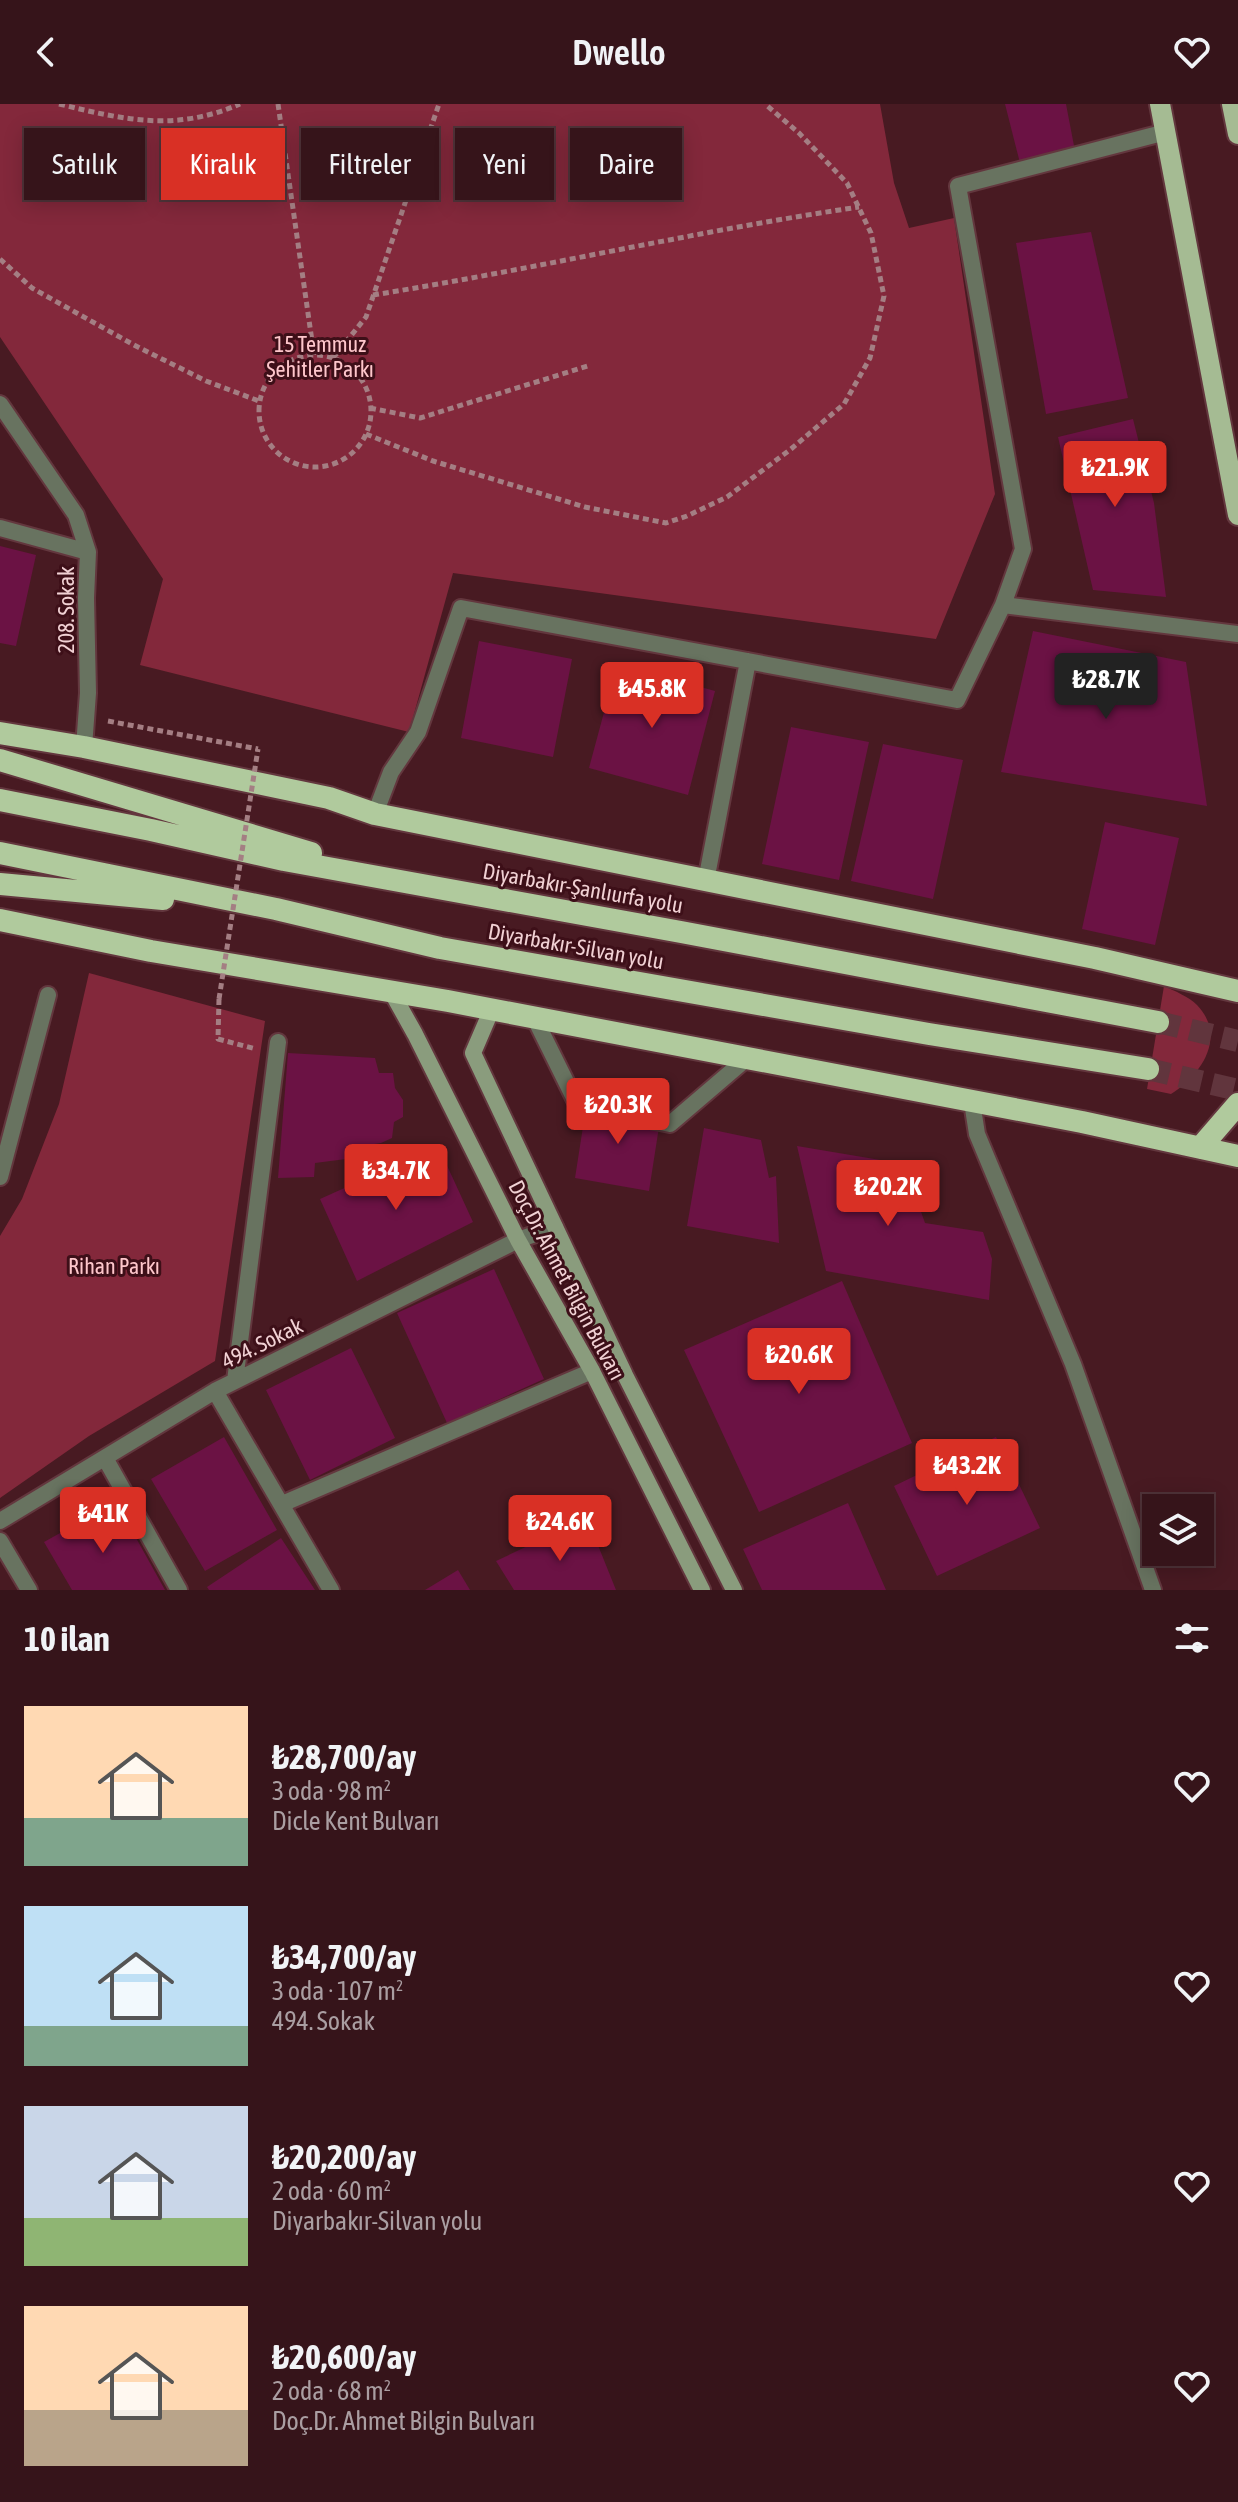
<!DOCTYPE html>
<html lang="tr">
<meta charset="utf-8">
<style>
:root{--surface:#36141a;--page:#412127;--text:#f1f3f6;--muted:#aa9ea2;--line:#503339;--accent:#d93025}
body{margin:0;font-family:"Asap Condensed",sans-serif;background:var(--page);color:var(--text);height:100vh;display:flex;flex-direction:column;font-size:30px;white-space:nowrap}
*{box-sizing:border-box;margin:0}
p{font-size:26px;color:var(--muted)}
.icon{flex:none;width:44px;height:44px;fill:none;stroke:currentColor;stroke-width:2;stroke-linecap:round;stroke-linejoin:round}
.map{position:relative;height:1486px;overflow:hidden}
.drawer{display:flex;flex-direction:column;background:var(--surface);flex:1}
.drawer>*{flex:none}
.hud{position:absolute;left:24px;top:24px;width:800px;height:72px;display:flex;gap:16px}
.buttons{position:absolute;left:1142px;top:1390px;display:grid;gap:16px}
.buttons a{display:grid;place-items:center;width:72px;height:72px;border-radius:0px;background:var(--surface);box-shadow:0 4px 20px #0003,0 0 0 2px var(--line);font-size:40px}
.price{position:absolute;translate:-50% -68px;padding:0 18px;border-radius:8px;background:var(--accent);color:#fff;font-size:26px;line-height:52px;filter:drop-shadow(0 2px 4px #0008)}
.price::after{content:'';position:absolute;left:50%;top:48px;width:24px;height:18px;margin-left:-12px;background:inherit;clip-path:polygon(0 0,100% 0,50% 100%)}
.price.on{background:#222;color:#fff}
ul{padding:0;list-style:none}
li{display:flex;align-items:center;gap:24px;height:200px;padding:0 24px}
li span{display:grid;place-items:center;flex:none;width:224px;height:160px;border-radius:0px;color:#555}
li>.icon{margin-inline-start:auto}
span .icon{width:96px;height:96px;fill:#fffc;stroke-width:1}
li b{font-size:34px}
h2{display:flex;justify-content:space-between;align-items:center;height:96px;padding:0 24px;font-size:34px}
.pill{padding:0 28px;border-radius:0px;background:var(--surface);box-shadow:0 4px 20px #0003,0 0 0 2px var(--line);font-size:28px;line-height:72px}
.pill.on{background:var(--accent);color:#fff}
header{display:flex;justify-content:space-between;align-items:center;height:104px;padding:0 24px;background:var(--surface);font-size:36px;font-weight:600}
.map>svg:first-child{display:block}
</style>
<header><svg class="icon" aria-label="back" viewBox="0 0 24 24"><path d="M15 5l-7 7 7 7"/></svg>Dwello<svg class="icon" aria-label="heart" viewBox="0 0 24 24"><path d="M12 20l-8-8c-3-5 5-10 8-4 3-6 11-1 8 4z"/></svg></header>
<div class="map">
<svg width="1238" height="1486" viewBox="0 0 1238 1486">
<rect width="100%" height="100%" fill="#481a22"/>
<!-- green -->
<path fill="#83283b" d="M0 0H880L894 79 909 124 954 114 995 390 936 535 453 469 409 628 140 561 163 475 0 233Z
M89 869 265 917 215 1257 89 1332 0 1394V1132L22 1095 59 1000Z
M1164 882C1175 887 1189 893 1197 901 1227 932 1202 971 1171 990L1147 985Z"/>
<!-- building -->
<path fill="#6b1244" d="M1005 0H1066L1075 47 1020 59Z
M1091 128 1128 294 1046 310 1016 139Z
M1133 315 1154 399 1166 493 1093 486 1058 333Z
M0 442 36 451 16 542 0 539Z
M1033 527 1186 558 1207 702 1001 668Z
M479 537 572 555 553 653 461 634Z
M617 560 715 587 688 691 589 664Z
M791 623 869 638 839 776 762 760Z
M883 640 963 656 933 795 851 777Z
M1105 718 1179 734 1155 841 1082 825Z
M288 949 375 954 379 969H393L395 984 403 996V1013L394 1018 392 1034 381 1039 356 1043 354 1054 315 1059 314 1073 278 1074Z
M587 997 661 1010 649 1087 575 1074Z
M704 1024 761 1036 769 1074 776 1072 779 1139 687 1122Z
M438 1042 473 1118 357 1177 320 1095Z
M797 1042 904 1060 925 1119 983 1128 992 1155 989 1196 826 1167Z
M494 1165 544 1275 447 1319 397 1209Z
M842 1177 912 1339 759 1408 684 1246Z
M351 1244 395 1334 310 1376 266 1286Z
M224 1333 277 1426 205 1467 151 1375Z
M996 1333 1040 1424 937 1472 894 1382Z
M116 1398 165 1486H72L44 1438Z
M848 1399 886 1486H762L743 1445Z
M587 1414 616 1486H514L496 1457Z
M281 1434 315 1486H209L207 1483Z
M458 1466 470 1486H425Z"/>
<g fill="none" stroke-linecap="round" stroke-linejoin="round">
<!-- trunk-tunnel -->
<path stroke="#61353d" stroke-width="22" stroke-dasharray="22 11" stroke-linecap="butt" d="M1158 918 1238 937
M1148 965 1238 986"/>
<defs>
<path id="service" d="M535 915 578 1002 670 1020 746 955"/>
<path id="minor" d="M0 300 76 411 88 448 86 494 88 589 84 643
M0 424 88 448
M1003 501 1238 530
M375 710 391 668 418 628 461 504 957 596 1003 501 1023 445 958 82 1166 28
M706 777 748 557
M972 998 977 1030 1073 1260 1153 1486
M0 1073 48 891
M235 1277 278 938
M215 1287 331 1486
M105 1354 179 1486
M282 1400 592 1267
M0 1417 215 1287 518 1136 555 1123
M0 1437 29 1486"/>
<path id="secondary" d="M391 887 415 930 518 1136 592 1267 702 1486
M491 907 473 949 625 1271 734 1486"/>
<path id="primary" d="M1160 0 1238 411
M1232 0 1238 30"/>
<path id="trunk" d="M0 629 84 643 329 694 375 710 1095 854 1238 887
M0 656 311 749
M0 696 151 726 284 756 681 828 1158 918
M0 749 276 805 440 844 929 930 1148 965
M0 780 163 795
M0 816 151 847 448 897 1082 1018 1238 1052
M1200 1044 1238 1000"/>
</defs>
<!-- service casing -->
<use href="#service" stroke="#63373e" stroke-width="20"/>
<!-- minor casing -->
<use href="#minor" stroke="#63373e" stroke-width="20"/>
<!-- secondary casing -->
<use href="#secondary" stroke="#63373e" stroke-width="20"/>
<!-- primary casing -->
<use href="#primary" stroke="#63373e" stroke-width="24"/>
<!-- trunk casing -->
<use href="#trunk" stroke="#63373e" stroke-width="26"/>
<!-- path -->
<path stroke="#a47e83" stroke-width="5" stroke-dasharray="6 4" stroke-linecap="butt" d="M59 0C125 16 175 28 240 0
M278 0 314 251
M0 155 32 184 134 241 206 277 259 297
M373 191C536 165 696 127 859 103
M259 307a56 56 0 1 1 112 0a56 56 0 1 1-112 0Z
M333 254 366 213 439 0
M370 304 420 314 591 261
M366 330 433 357 585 403 666 419 687 412 727 393 791 345 844 300 870 254 884 192 871 129 847 79 799 29 765 0
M108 617 258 645
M219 895 218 935 256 945"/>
<!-- service -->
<use href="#service" stroke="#687360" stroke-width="16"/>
<!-- minor -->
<use href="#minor" stroke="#687360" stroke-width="16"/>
<!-- secondary -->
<use href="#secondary" stroke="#8a9c7d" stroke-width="16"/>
<!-- primary -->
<use href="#primary" stroke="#a5bb93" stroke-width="20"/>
<!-- trunk -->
<use href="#trunk" stroke="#b0ca9d" stroke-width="22"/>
<!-- path-bridge -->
<path stroke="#a47e83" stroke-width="5" stroke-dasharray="6 4" stroke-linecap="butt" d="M219 895 258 645"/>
</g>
<g text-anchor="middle" stroke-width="6" stroke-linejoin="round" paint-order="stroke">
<!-- park labels -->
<g font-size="22" fill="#fec6cb" stroke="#3d0f18">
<text x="320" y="248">15 Temmuz<tspan x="320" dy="25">Şehitler Parkı</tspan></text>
<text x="114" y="1170">Rihan Parkı</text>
</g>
<!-- street labels -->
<g font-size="22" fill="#f1d1d4" stroke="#3d0f18">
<text transform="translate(66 506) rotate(-90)" y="8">208. Sokak</text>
<text transform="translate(583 784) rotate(10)" y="8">Diyarbakır-Şanlıurfa yolu</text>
<text transform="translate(576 842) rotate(10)" y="8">Diyarbakır-Silvan yolu</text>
<text transform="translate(567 1176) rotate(62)" y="8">Doç.Dr. Ahmet Bilgin Bulvarı</text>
<text transform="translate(262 1239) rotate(-26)" y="8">494. Sokak</text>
</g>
</g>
</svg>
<div class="buttons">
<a><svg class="icon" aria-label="layers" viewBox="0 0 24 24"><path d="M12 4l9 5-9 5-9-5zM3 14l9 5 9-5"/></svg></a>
</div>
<b class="price" style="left:1115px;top:405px">₺21.9K</b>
<b class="price on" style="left:1106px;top:617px">₺28.7K</b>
<b class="price" style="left:652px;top:626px">₺45.8K</b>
<b class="price" style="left:618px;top:1042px">₺20.3K</b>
<b class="price" style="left:396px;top:1108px">₺34.7K</b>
<b class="price" style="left:888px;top:1124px">₺20.2K</b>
<b class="price" style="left:799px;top:1292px">₺20.6K</b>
<b class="price" style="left:967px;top:1403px">₺43.2K</b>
<b class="price" style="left:103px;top:1451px">₺41K</b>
<b class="price" style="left:560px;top:1459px">₺24.6K</b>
<div class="hud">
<a class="pill">Satılık</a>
<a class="pill on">Kiralık</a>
<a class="pill">Filtreler</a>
<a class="pill">Yeni</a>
<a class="pill">Daire</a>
</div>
</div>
<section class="drawer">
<h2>10 ilan<svg class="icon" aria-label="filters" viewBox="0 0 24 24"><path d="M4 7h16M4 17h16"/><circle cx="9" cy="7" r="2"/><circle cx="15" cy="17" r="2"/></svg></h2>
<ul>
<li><span style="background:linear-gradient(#ffd9b3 70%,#7fa58c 0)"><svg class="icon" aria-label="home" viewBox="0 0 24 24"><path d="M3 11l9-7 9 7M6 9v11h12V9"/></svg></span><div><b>₺28,700/ay</b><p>3 oda · 98 m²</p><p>Dicle Kent Bulvarı</p></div><svg class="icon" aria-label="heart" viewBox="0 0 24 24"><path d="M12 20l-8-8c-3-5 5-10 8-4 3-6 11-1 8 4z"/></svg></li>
<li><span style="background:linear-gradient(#bfe0f5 75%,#7fa58c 0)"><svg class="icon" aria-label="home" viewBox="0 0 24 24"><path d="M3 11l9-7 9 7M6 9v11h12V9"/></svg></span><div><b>₺34,700/ay</b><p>3 oda · 107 m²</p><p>494. Sokak</p></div><svg class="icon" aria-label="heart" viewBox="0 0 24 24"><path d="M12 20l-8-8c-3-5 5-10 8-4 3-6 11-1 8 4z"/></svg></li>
<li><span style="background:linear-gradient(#c9d6e8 70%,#8fb573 0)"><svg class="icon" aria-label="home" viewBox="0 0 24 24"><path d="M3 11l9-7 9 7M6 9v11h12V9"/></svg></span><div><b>₺20,200/ay</b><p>2 oda · 60 m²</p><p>Diyarbakır-Silvan yolu</p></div><svg class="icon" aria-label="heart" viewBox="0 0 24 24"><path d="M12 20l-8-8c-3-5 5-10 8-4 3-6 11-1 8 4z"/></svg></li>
<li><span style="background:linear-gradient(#ffd9b3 65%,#b9a48a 0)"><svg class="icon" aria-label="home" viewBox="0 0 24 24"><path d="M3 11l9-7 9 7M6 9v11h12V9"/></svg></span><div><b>₺20,600/ay</b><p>2 oda · 68 m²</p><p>Doç.Dr. Ahmet Bilgin Bulvarı</p></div><svg class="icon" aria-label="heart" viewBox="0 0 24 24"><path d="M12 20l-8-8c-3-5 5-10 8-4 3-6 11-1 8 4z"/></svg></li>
</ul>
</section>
